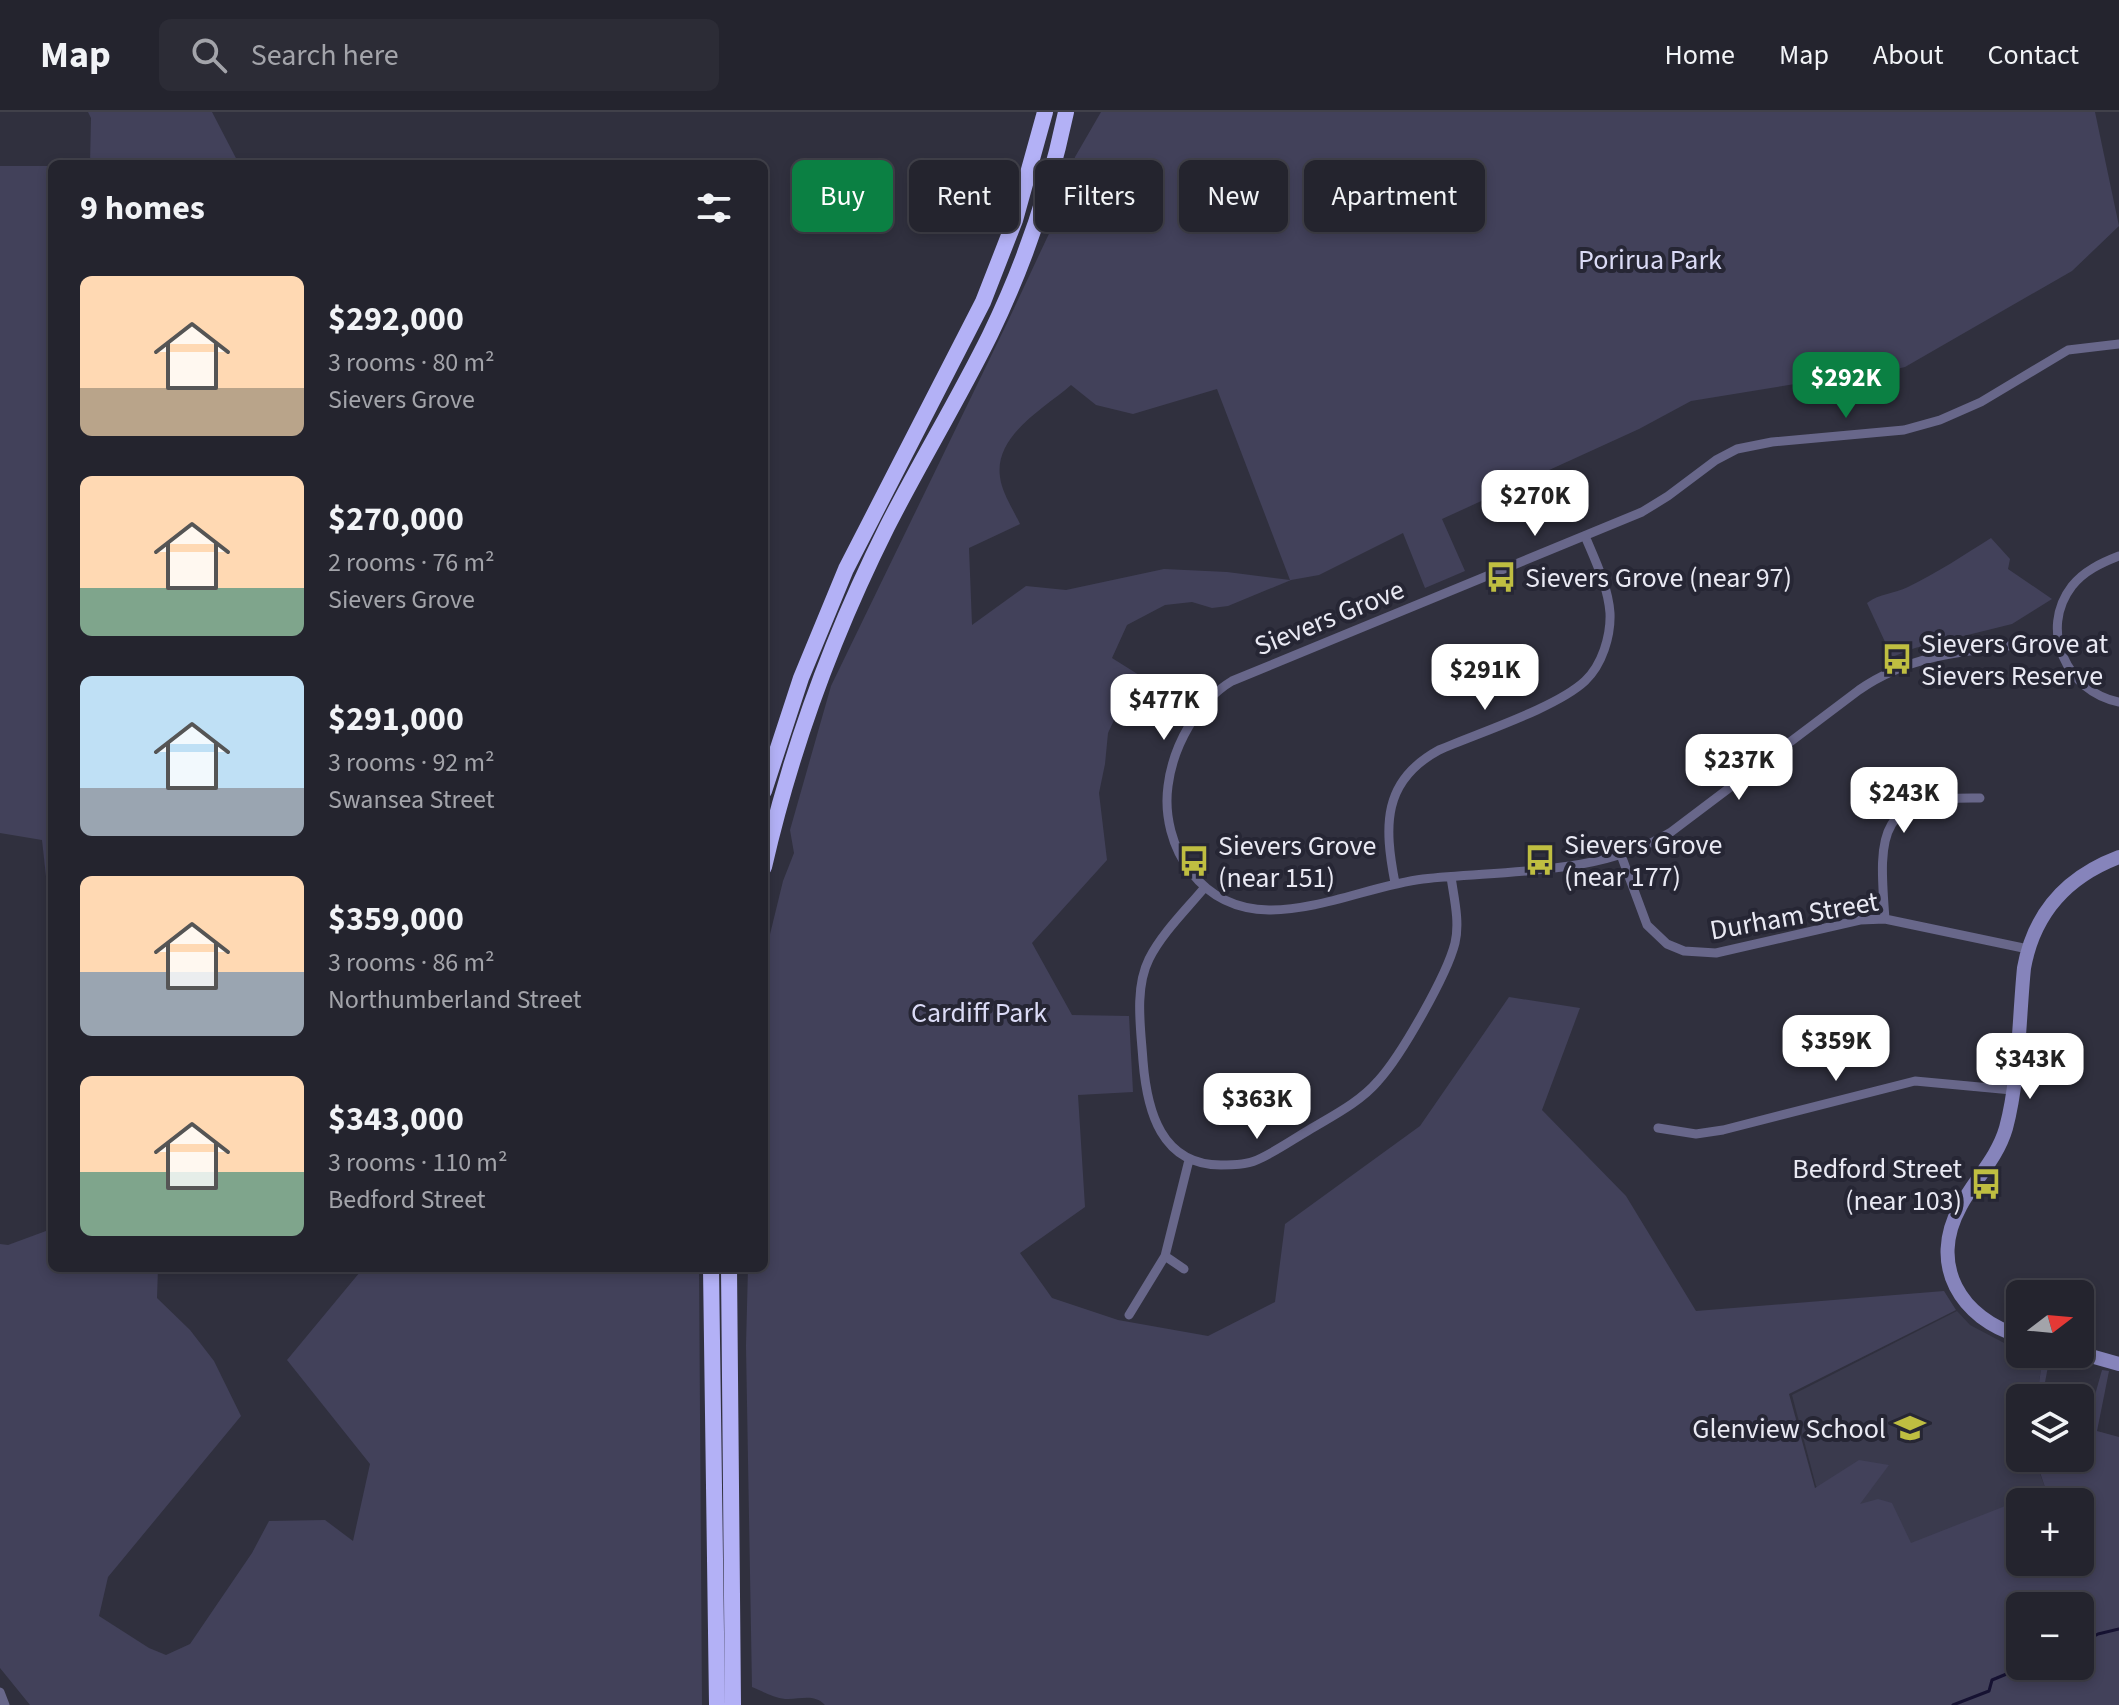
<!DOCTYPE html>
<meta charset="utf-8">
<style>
:root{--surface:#24242e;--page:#2c2c36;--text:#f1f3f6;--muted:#a3a4aa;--line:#41414a;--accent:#0b8043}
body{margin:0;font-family:"Source Sans 3",sans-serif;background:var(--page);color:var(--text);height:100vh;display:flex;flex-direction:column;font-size:30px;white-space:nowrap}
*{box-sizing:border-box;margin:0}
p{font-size:26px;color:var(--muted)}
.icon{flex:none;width:44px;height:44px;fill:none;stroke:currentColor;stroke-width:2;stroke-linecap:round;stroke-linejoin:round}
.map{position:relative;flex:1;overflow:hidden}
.details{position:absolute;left:48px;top:48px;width:720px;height:1112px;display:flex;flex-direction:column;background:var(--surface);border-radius:12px;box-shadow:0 4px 12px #0003,0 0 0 2px var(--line)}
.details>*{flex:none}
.top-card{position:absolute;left:792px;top:48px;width:760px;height:72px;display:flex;gap:16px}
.needle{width:52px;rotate:74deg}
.fabs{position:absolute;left:2006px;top:1168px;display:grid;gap:16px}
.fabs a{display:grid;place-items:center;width:88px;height:88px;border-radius:12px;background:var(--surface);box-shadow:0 4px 12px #0003,0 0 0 2px var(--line);font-size:40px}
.price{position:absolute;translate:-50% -68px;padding:0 18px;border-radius:16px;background:#fff;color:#222;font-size:26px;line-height:52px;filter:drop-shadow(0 2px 4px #0008)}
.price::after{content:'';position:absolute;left:50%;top:48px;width:24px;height:18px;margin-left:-12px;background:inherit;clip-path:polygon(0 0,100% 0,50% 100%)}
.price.active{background:var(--accent);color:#fff}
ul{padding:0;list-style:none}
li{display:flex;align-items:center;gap:24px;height:200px;padding:0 32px}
li span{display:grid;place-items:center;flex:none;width:224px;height:160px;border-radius:12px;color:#555}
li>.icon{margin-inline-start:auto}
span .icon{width:96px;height:96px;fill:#fffc;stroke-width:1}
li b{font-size:34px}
h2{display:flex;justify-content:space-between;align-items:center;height:96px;padding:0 32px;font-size:34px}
.pill{padding:0 28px;border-radius:12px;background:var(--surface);box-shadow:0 4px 12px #0003,0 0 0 2px var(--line);font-size:28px;line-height:72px}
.pill.active{background:var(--accent);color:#fff}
header{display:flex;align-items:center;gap:48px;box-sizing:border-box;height:112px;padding:0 40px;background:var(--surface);border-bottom:2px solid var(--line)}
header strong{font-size:38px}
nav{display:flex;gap:44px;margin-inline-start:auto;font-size:28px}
.search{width:560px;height:72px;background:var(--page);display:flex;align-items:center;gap:20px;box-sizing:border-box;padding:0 28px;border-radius:12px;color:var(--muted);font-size:30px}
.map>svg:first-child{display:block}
</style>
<header>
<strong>Map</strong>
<div class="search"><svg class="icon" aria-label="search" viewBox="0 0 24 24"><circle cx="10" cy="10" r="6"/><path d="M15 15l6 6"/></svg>Search here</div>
<nav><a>Home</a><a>Map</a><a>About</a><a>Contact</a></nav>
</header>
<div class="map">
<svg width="2119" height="1593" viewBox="0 0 2119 1593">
<rect width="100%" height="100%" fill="#30303e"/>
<!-- built -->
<path fill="#3a3a4d" d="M1957 1199 1970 1213 2006 1232 2020 1236V1242H2043L2037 1286H2020V1346H2034L2046 1378 2041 1390H2020V1445L1862 1436 1816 1374 1792 1283Z"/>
<!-- green -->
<path fill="#42415a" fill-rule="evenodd" d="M88 0H212L239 52H90L91 6Z
M1101 0H2095L2119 114 2072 159 1905 255 1852 268 1801 271 1691 289 1639 317 1442 407 1465 459 1425 476 1403 421 1319 463 1291 468 1228 494 1212 496 1192 490 1165 493 1127 513 1112 546 1147 568 1121 593 1108 621 1105 652 1099 681 1107 748 1032 831 1072 903 1129 904 1133 980 1078 983 1085 1095 1020 1141 1052 1186 1118 1208 1208 1224 1275 1190 1285 1112 1420 1014 1509 885 1580 896 1542 998 1626 1084 1696 1199 1944 1179 1956 1198 1789 1282 1815 1376 1859 1348 1889 1353 1860 1392 1878 1387 1892 1391 1911 1431 2046 1378 2035 1346H2080V1314L2086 1315 2102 1258 2109 1259 2097 1319 2119 1325V1593H825C813 1581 800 1588 785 1587 774 1586 762 1579 752 1575L746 1234 748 1156H764V847L783 769 794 741 790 718 831 574 1008 209 1054 111 1075 45ZM1071 273 1096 293 1133 302 1217 277 1290 468 1227 460 1164 457 1066 478 1026 474 972 513 969 436 1020 412C1013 397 1002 381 1000 365 994 323 1045 296 1071 273ZM2020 1390H2080V1450H2020ZM2020 1494H2080V1554H2020Z
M0 54H52V819L42 728 0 721Z
M1991 426 2010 447 2008 457 2052 487 2012 512 1915 536 1892 545 1867 491C1880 481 1894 482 1908 475 1937 461 1964 443 1991 426Z
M46 1119H52V1156H158L157 1186 190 1218 214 1249 241 1304 108 1465 99 1504 149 1536 166 1543 190 1532 252 1441 269 1409 325 1408 353 1429 370 1352 287 1248 360 1160 359 1156H699L702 1593H30L0 1556V1132L8 1133Z
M2043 1242 2050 1244 2042 1286H2037Z"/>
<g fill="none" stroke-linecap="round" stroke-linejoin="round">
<!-- stream -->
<path stroke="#161232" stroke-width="3" d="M2080 1532 2098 1522 2119 1517
M1953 1593 1989 1579 1992 1568 2026 1554"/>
<!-- street -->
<path stroke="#68678a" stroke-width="9" d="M2119 444C2101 451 2084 459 2072 474 2038 518 2067 580 2119 590
M2058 528C1988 538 1919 536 1859 578L1671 720C1600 764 1504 758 1423 767 1348 776 1250 836 1191 760 1172 736 1164 703 1168 674 1173 634 1197 590 1232 569L1642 400 1668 384 1716 348 1737 337 1772 330 1904 318 1940 308 1981 290 2068 238 2119 232
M1621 743 1647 813 1667 832 1684 839 1716 841 1860 808 1885 807 2028 837
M1395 771C1384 714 1382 669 1439 638 1478 621 1556 596 1585 569 1602 553 1611 524 1610 501 1608 474 1595 448 1585 424
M1205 775C1186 798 1162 821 1149 847 1134 877 1141 918 1143 949 1147 999 1161 1053 1221 1053 1232 1053 1246 1053 1257 1048 1275 1040 1292 1028 1309 1018 1334 1003 1360 990 1378 969 1401 944 1447 863 1455 831 1460 810 1454 786 1451 765
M1885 807C1878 718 1878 684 1980 686
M1658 1016 1696 1022 1723 1018 1915 969 2012 978
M1165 1144 1184 1157
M1129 1203 1165 1144 1189 1048
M0 1580 5 1593"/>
<!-- secondary -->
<path stroke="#8684bb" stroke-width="14" d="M2020 1224C1961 1207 1928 1153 1960 1095 1974 1068 1997 1047 2006 1016 2019 968 2019 906 2024 856 2034 801 2066 765 2119 745
M2080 1241 2119 1252"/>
<!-- highway -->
<path stroke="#b3b1f6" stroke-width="16" d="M764 679 801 566 846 457 983 190 1015 108 1045 0
M764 755C791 637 833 523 887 415 920 350 958 288 990 223 1024 153 1050 76 1066 0
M711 1156 717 1593
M729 1156 733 1593"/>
</g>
<!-- icons -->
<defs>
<symbol id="bus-bare" viewBox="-9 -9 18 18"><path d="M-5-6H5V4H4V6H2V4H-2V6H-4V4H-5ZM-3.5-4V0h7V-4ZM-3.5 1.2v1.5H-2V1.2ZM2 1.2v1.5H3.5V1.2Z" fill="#bfbe41" stroke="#262634" stroke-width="2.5" paint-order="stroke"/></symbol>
<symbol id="school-bare" viewBox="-9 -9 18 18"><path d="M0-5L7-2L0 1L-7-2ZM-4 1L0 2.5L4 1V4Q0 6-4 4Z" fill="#bfbe41" stroke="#262634" stroke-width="2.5" paint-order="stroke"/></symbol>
</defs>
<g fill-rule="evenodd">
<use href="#bus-bare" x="1479" y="443" width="44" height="44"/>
<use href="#bus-bare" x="1875" y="525" width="44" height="44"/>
<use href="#bus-bare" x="1518" y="726" width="44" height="44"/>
<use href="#bus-bare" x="1172" y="727" width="44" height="44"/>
<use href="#bus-bare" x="1964" y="1050" width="44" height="44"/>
<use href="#school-bare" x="1888" y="1294" width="44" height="44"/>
</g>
<g text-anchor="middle" stroke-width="8" stroke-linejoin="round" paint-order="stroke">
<!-- park labels -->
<g font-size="28" fill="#dbdbf6" stroke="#262634">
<text x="1650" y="157">Porirua Park</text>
<text x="979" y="910">Cardiff Park</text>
</g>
<!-- poi labels -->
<g font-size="28" fill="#e9e9f3" stroke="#262634" text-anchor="start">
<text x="1525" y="475">Sievers Grove (near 97)</text>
<text x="1921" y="541">Sievers Grove at<tspan x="1921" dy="32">Sievers Reserve</tspan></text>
<text x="1564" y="742">Sievers Grove<tspan x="1564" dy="32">(near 177)</tspan></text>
<text x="1218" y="743">Sievers Grove<tspan x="1218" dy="32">(near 151)</tspan></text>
<text x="1962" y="1066" text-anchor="end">Bedford Street<tspan x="1962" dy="32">(near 103)</tspan></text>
<text x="1886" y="1326" text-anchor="end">Glenview School</text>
</g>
<!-- street labels -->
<g font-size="28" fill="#e9e9f3" stroke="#262634">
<text transform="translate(1329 505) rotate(-22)" y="10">Sievers Grove</text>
<text transform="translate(1794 803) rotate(-10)" y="10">Durham Street</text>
</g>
</g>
</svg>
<div class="fabs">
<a><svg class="needle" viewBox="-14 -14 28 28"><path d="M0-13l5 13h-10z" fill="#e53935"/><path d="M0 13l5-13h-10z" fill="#a3a4aa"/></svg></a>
<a><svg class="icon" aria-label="layers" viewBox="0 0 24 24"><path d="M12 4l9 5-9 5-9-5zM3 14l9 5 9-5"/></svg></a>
<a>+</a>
<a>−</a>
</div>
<b class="price active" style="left:1846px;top:308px">$292K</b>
<b class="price" style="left:1535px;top:426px">$270K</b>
<b class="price" style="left:1485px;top:600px">$291K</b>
<b class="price" style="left:1164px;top:630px">$477K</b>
<b class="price" style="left:1739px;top:690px">$237K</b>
<b class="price" style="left:1904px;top:723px">$243K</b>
<b class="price" style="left:1836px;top:971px">$359K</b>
<b class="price" style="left:2030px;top:989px">$343K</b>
<b class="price" style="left:1257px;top:1029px">$363K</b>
<div class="top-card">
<a class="pill active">Buy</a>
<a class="pill">Rent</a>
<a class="pill">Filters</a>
<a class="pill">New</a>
<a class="pill">Apartment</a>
</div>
<section class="details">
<h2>9 homes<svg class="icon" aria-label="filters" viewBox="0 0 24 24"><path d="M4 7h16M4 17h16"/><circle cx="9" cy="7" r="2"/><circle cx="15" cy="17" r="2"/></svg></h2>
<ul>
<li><span style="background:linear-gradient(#ffd9b3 70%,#b9a48a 0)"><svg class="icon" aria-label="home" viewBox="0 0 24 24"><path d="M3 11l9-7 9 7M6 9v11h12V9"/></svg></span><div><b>$292,000</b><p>3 rooms · 80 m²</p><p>Sievers Grove</p></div></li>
<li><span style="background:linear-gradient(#ffd9b3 70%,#7fa58c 0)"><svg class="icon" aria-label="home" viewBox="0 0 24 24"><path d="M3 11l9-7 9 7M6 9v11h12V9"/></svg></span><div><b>$270,000</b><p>2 rooms · 76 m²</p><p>Sievers Grove</p></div></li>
<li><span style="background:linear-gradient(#bfe0f5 70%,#9aa5b1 0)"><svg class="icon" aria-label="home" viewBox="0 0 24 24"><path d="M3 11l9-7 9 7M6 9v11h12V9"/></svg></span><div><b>$291,000</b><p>3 rooms · 92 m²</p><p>Swansea Street</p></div></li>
<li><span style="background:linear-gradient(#ffd9b3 60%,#9aa5b1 0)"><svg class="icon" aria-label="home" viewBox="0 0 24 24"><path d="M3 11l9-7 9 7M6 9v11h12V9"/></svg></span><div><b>$359,000</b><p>3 rooms · 86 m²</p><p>Northumberland Street</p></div></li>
<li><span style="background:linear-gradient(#ffd9b3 60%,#7fa58c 0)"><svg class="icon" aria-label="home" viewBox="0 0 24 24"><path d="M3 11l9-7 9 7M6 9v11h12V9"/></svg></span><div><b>$343,000</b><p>3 rooms · 110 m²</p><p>Bedford Street</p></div></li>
</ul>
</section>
</div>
